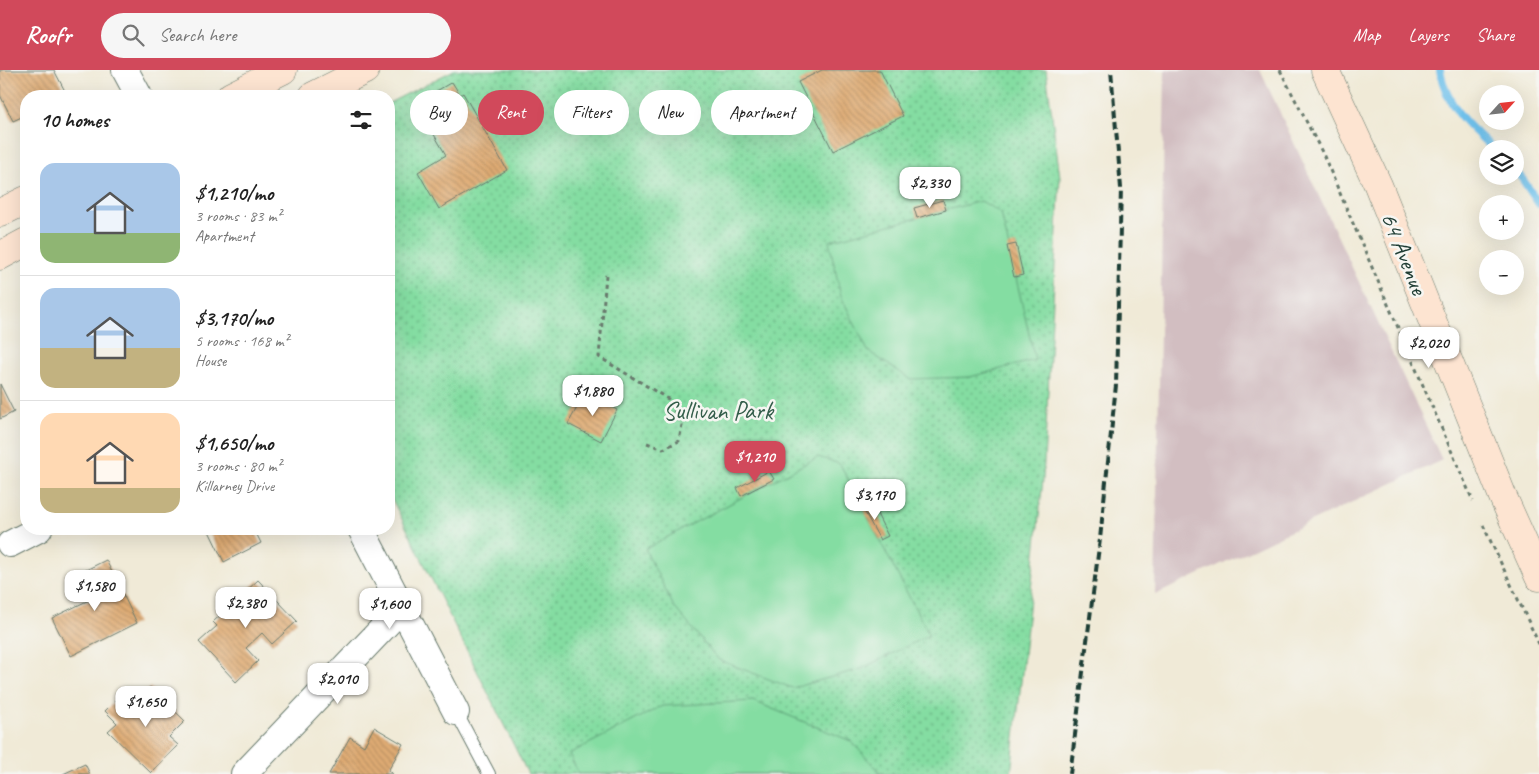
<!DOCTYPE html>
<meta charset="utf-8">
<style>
:root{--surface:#fff;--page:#f6f6f6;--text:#222;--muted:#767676;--line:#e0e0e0;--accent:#d1495b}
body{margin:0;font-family:Caveat,sans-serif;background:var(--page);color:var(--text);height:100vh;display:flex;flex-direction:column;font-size:19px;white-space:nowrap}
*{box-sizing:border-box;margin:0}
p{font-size:16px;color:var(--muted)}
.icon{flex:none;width:28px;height:28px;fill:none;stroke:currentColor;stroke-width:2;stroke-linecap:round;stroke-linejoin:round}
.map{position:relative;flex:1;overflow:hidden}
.sheet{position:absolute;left:20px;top:20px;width:375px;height:445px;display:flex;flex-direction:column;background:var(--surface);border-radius:20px;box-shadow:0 5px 20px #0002}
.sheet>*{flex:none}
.top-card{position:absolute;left:410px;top:20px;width:475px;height:45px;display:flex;gap:10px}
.needle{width:32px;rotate:63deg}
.buttons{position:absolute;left:1479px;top:15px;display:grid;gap:10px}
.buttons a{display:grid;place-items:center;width:45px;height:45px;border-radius:50%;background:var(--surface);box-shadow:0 5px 20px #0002;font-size:25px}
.price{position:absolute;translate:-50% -42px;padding:0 11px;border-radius:10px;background:#fff;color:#222;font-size:16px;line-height:32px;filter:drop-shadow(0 1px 2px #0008)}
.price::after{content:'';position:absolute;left:50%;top:30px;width:15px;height:11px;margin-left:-8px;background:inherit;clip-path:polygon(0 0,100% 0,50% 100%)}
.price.current{background:var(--accent);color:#fff}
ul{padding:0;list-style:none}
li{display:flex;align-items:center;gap:15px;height:125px;padding:0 20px}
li+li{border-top:1px solid var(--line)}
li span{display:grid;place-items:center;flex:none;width:140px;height:100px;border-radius:15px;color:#555}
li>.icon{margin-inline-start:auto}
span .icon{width:60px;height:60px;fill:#fffc;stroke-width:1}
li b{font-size:21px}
h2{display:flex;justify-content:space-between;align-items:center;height:60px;padding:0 20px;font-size:21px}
.tag{padding:0 18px;border-radius:22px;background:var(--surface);box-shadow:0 5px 20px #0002;font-size:18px;line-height:45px}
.tag.current{background:var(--accent);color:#fff}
header{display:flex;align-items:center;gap:30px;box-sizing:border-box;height:70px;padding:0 25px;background:var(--accent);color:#fff}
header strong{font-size:24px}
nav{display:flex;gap:28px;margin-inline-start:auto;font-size:18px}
.search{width:350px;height:45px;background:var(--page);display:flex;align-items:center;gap:12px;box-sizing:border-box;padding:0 18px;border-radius:28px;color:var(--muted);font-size:19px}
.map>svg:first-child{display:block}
</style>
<header>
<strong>Roofr</strong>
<div class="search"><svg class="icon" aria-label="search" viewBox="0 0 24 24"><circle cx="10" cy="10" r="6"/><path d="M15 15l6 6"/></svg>Search here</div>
<nav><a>Map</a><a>Layers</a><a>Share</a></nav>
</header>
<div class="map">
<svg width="1539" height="704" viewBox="0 0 1539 704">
<defs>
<pattern id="park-dots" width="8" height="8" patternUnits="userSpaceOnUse" patternTransform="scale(1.25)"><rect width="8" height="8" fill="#84dda2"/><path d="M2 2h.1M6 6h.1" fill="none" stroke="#6bb485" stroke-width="1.8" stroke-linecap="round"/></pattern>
<pattern id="building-back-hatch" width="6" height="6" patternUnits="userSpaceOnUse" patternTransform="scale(1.25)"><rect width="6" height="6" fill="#dfab73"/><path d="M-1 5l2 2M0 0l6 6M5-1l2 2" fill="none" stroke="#b48c5f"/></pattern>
</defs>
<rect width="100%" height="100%" fill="#f6f6f2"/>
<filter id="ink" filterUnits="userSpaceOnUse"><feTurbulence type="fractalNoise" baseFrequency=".02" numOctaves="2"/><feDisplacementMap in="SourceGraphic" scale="10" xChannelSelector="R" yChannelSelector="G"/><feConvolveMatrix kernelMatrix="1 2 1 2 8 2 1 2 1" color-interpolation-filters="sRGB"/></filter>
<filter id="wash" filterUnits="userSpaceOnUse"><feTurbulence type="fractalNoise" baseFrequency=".0096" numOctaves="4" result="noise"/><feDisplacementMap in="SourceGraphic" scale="20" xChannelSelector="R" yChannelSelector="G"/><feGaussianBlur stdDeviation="1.12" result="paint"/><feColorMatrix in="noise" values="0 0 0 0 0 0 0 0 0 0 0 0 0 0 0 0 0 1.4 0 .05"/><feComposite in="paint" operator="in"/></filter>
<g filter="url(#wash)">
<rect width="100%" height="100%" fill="#f0ead7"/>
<!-- industrial -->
<path fill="#d2bec1" d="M1165 0H1260L1442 390 1155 525Z"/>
<!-- park -->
<path fill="url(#park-dots)" stroke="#528d6b" d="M454 0H1046L1060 107 1043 410 1011 704H528L389 423V33Z"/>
<!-- pitch -->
<path fill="#84dda2" stroke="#528d6b" d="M981 131 1001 143 1035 290 970 307 910 309 868 281 841 226 829 171Z
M818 387 840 394 929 565 861 599 792 618 719 590 674 537 645 479Z
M753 631 851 671 881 704H579L569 684 662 636Z"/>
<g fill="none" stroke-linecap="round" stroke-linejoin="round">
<!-- stream -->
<path stroke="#70c1eb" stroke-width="8" d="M1440 0C1446 36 1468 56 1494 79
M1515 100 1523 110 1539 134"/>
</g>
<g id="blocks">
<!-- building -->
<path fill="url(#building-back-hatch)" d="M0 0H54L67 25 64 26H26V45L13 51 0 25Z
M822 0H880L903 46 833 81 798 12Z
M452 12 460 25 463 23 507 100 439 139 418 102 446 85 422 44 427 42 421 30Z
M943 130 946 140 917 148 914 138Z
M1016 174 1023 205 1014 207 1007 176Z
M0 314 14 342 0 349Z
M585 323 617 340 601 371 568 354Z
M769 401 774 409 741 426 737 418Z
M871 432 888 466 880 470 862 437Z
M208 459H254L261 473 224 492Z
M106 490 137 553 71 586 52 548 91 529 78 504Z
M258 510 297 551 272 574 262 563 246 578 258 591 236 612 199 572 217 556 213 552Z
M150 617 185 651 169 667 178 675 151 703 108 661 117 653 105 641 120 626 131 636Z
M374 657 403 674 388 701 393 704H329L350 667 364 676Z
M85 694 90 704H63Z"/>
</g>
</g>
<g filter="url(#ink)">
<use href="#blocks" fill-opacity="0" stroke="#687a6d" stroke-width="1"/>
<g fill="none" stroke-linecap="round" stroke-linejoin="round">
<defs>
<path id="service" d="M456 642 489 704"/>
<path id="minor" d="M125 0 139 26
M361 459 456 642
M10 474 39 459
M244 704 402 538"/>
<path id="secondary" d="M1325 0 1378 115 1503 427 1539 507
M231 26 283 0
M313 26 365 0
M0 143 26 130
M0 186 26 172"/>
</defs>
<!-- service casing -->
<use href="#service" stroke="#687a6d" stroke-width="14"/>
<!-- minor casing -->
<use href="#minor" stroke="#687a6d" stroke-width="28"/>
<!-- secondary casing -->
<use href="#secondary" stroke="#687a6d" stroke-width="29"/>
<!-- path -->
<path stroke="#687a6d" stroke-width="3" stroke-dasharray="4 4" stroke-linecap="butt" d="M1280 0 1323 84 1473 431
M606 205 599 287 668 329 682 355 679 371 663 379 647 373
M1483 455 1539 574"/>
<!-- service -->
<use href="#service" stroke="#fff" stroke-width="12"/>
<!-- minor -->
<use href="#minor" stroke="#fff" stroke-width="26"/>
<!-- secondary -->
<use href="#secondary" stroke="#fde4d1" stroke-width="28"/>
<!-- rail -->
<path stroke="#1f3d34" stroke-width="4" stroke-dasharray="8 4" stroke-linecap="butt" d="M1070 704 1100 469 1116 315 1121 118 1111 0"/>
</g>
</g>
<g text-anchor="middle" stroke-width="5" stroke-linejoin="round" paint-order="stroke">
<!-- street labels -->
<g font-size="25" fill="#1f3d34" stroke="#f6f6f2">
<text transform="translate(1405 183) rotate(68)" y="9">64 Avenue</text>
</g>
<!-- park labels -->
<g font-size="25" fill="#335d4a" stroke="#f6f6f2">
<text x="718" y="349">Sullivan Park</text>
</g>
</g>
</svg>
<div class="buttons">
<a><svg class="needle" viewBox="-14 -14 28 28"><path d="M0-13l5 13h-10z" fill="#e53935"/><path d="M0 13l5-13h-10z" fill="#767676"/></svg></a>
<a><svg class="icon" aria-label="layers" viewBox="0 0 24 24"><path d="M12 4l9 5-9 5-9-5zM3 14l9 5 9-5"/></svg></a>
<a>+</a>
<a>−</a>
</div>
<b class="price" style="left:930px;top:139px">$2,330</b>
<b class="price" style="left:1429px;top:299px">$2,020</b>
<b class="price" style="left:593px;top:347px">$1,880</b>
<b class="price current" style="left:755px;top:413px">$1,210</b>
<b class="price" style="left:875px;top:451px">$3,170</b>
<b class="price" style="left:95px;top:542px">$1,580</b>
<b class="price" style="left:246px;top:559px">$2,380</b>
<b class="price" style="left:390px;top:560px">$1,600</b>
<b class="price" style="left:338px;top:635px">$2,010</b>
<b class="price" style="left:146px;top:658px">$1,650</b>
<div class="top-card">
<a class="tag">Buy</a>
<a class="tag current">Rent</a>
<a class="tag">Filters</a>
<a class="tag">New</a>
<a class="tag">Apartment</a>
</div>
<section class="sheet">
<h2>10 homes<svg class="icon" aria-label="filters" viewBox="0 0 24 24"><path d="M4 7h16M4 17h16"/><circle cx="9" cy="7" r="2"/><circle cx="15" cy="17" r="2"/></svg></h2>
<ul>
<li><span style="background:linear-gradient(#a9c7e8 70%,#8fb573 0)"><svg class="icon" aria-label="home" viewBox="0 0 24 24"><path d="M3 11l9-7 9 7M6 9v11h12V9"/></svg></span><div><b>$1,210/mo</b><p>3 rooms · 83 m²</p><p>Apartment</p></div></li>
<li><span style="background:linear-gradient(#a9c7e8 60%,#c2b280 0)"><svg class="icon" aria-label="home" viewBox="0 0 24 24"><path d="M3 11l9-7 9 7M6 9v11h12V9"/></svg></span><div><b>$3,170/mo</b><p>5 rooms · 168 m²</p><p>House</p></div></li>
<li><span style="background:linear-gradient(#ffd9b3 75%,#c2b280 0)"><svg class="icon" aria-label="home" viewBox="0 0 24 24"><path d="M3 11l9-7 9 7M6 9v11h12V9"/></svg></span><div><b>$1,650/mo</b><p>3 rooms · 80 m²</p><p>Killarney Drive</p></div></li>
</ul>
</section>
</div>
